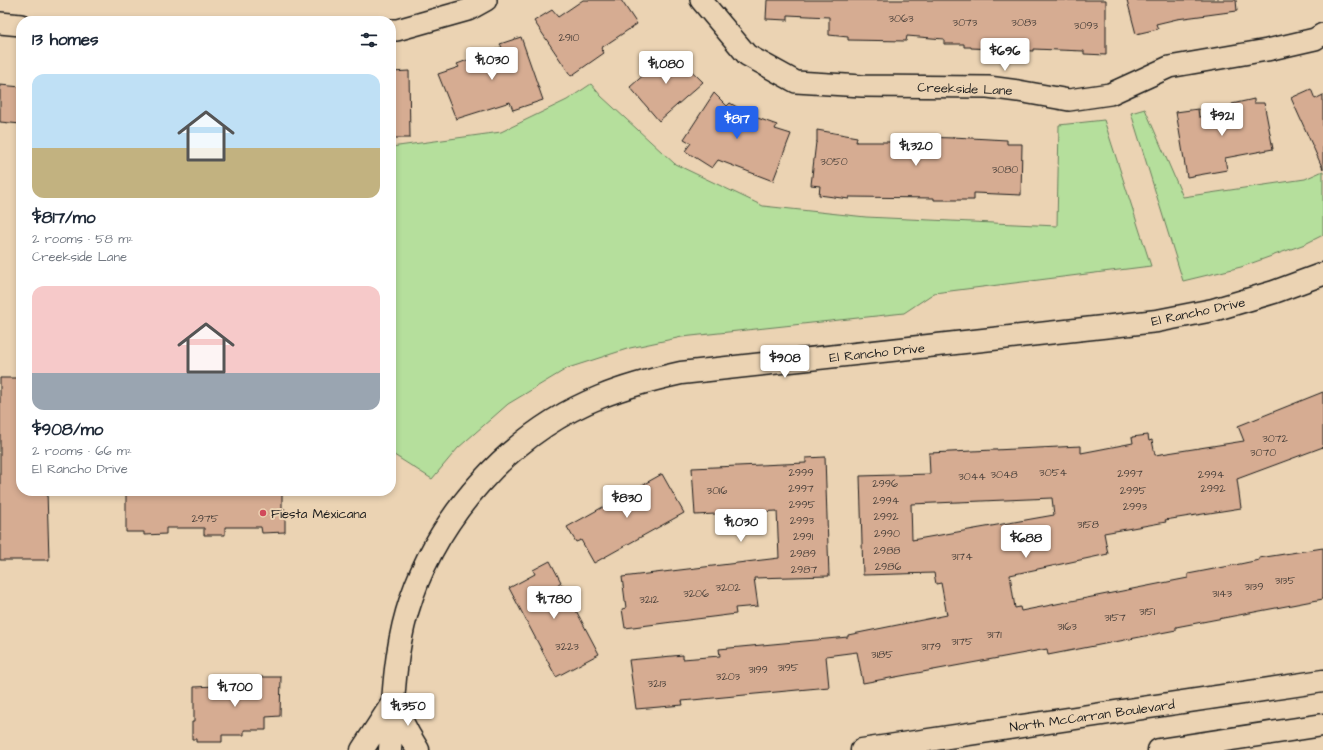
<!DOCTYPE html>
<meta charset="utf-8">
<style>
:root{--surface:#fff;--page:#f2f2f3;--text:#1f2937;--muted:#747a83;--accent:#2563eb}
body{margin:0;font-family:"Architects Daughter",sans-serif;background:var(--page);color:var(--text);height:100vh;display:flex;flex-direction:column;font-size:15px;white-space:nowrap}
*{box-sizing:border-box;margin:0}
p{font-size:13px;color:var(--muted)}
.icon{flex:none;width:22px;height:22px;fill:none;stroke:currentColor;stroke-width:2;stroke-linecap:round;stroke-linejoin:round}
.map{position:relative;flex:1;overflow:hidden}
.panel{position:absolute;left:16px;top:16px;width:380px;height:480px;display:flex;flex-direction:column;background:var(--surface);border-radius:16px;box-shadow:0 2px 6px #0003}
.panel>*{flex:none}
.price{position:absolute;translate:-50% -34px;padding:0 9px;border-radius:4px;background:#fff;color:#222;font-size:13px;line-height:26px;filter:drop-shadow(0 1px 2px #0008)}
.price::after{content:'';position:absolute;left:50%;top:24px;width:12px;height:9px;margin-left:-6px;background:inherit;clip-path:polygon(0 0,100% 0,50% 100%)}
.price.active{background:var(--accent);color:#fff}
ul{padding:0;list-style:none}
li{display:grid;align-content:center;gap:8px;height:212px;padding:0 16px}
li span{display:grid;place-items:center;height:124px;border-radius:12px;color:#555}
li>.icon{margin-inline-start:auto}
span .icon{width:72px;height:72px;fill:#fffc;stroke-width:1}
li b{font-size:17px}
h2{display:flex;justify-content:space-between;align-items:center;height:48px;padding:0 16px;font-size:17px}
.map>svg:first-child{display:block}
</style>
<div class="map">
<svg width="1323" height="750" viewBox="0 0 1323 750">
<rect width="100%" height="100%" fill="#ebd3b3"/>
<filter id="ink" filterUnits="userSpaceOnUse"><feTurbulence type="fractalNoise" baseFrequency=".025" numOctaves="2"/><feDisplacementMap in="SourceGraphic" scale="8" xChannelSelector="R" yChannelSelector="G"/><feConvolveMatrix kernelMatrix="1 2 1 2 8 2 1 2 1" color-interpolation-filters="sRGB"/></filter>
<g filter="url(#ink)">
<!-- green -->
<path fill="#b5df9c" stroke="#687e5c" d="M591 84 601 96 675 164 763 206 866 217 1057 226 1059 125 1104 120 1151 266 934 293 904 313 682 337 630 348 568 368 508 404 458 448 432 479 391 453V147L501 132 567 100Z
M1145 109 1183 197 1305 179 1323 171V235L1305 244 1241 267 1183 281 1131 113Z"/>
<!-- building -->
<path fill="#d6ac92" stroke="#1c1c1c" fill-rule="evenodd" d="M583 0H621L637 24 601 48 604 53 571 76 534 21 552 10 558 17Z
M767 0H1106V55L1084 54V51L1033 49V51L971 48V47H964V44H944V39L907 36 906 41 848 40V37L829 35V17L788 15V20L766 19Z
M1127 0H1236L1237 11 1177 19 1156 24 1158 29 1136 34Z
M521 37 543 100 513 110 510 102 456 119 438 74 459 67 457 64 502 47 500 44Z
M671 51 703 82 659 121 630 87Z
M409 71 410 138H391V72Z
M0 85 21 87V124L0 122Z
M1311 89 1315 99 1323 95V169L1291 98Z
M714 93 727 106 730 103 752 116 777 125 775 129 791 134 773 181 718 160 712 168 685 151 691 143 684 139Z
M1254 99V103H1264L1273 149 1225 158 1227 170 1187 177 1176 112 1198 109 1199 117 1234 113 1232 104Z
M817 130 857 137 856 142H891V136L953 138V137L1007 140V144H1022L1021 195 974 193V200H934V198L849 197V199L819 195 820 186 811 185 816 142H817Z
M0 378H21V491H47L49 560H0Z
M1323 392V447L1237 479 1241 508 1165 520 1166 522 1104 533 1108 554 1010 575 1015 608 1020 607 1021 611 1188 578V574L1240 564 1259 560V558L1323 548V599L1176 627V630L1048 655 1047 649 863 683 857 652 826 656 829 687 682 701 683 705 636 709 629 660 683 655V659L720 656 719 649 848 637V635L947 615 941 583 936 584 934 573 863 575 860 476 930 474 929 453 1081 446V453L1133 443 1132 437 1148 435 1149 441 1152 440 1155 455 1244 441 1238 426ZM1052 498 1054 515 912 540 911 504Z
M825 457 829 576 754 578 758 606 735 608 736 614 625 628 622 609 626 608 622 577 779 558 777 511 695 515 692 468 806 463V458Z
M662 474 684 513 594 563 581 540 576 542 567 527Z
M126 491H282V509H285V532L262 533 261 527H225V535H204V528H166V534L144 535V532H126Z
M550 561 561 582 557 585 562 584 599 654 556 677 509 588 535 574 533 570Z
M257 677H281L280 716 266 717V730H244V735H222V742H196V739H192V722H194V687L217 686V680H257Z"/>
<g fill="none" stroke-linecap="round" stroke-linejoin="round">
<defs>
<path id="minor" d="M701 0 747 55 796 82 862 86 988 87 1018 91 1069 100 1110 94 1169 67 1267 50 1315 39 1323 34
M0 23 21 25
M391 30H397L468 10 486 0"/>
<path id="major" d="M393 704 409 735 418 750
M362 750 392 704
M390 750C393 704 394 657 407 612 434 519 510 433 600 397 627 386 654 379 681 373L1157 321 1213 310 1274 292 1323 274
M862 750 1323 681
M1159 750 1323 725"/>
</defs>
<!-- minor casing -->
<use href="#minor" stroke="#1c1c1c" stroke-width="24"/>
<!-- major casing -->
<use href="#major" stroke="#1c1c1c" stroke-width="25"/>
<!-- minor -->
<use href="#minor" stroke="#ebd3b3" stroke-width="21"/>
<!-- major -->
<use href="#major" stroke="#ebd3b3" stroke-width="22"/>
</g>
</g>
<!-- markers -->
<circle fill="#d1495b" stroke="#ebd3b3" stroke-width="1.5" cx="263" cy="513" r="4"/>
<g text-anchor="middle" stroke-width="4" stroke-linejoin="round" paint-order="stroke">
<!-- number labels -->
<g font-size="11" fill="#4a403a">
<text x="901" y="22">3063</text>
<text x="965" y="26">3073</text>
<text x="1024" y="26">3083</text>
<text x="1086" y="29">3093</text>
<text x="569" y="41">2910</text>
<text x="834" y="165">3050</text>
<text x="1005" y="173">3080</text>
<text x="1275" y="442">3072</text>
<text x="1263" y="456">3070</text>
<text x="801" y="476">2999</text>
<text x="1053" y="476">3054</text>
<text x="1130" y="477">2997</text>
<text x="1004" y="478">3048</text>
<text x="1211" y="478">2994</text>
<text x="972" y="480">3044</text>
<text x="885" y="487">2996</text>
<text x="801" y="492">2997</text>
<text x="1213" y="492">2992</text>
<text x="717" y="494">3016</text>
<text x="1133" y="494">2995</text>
<text x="886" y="504">2994</text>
<text x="802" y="508">2995</text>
<text x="1135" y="510">2993</text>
<text x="886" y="520">2992</text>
<text x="205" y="522">2975</text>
<text x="802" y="524">2993</text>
<text x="1088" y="528">3158</text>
<text x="887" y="537">2990</text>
<text x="803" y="540">2991</text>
<text x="887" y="554">2988</text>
<text x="803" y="557">2989</text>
<text x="962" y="560">3174</text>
<text x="888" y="570">2986</text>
<text x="804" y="573">2987</text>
<text x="1285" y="584">3135</text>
<text x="1254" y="590">3139</text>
<text x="728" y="591">3202</text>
<text x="696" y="597">3206</text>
<text x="1222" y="597">3143</text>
<text x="649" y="603">3212</text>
<text x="1147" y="615">3151</text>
<text x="1115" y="621">3157</text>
<text x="1067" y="630">3163</text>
<text x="994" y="638">3171</text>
<text x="962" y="645">3175</text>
<text x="567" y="650">3223</text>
<text x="931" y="650">3179</text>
<text x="882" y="658">3185</text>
<text x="788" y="671">3195</text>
<text x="758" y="673">3199</text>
<text x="728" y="680">3203</text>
<text x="657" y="687">3213</text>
</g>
<!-- street labels -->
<g font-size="13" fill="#1c1c1c" stroke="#ebd3b3">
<text transform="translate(965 88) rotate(2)" y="5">Creekside Lane</text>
<text transform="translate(1198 311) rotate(-12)" y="5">El Rancho Drive</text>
<text transform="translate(877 352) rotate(-6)" y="5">El Rancho Drive</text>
<text transform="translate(1092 715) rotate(-8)" y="5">North McCarran Boulevard</text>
</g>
<!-- poi labels -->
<g font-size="13" fill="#1c1c1c" stroke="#ebd3b3" text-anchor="start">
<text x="271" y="518">Fiesta Méxicana</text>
</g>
</g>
</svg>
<b class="price" style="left:1005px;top:72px">$696</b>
<b class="price" style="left:492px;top:81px">$1,030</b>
<b class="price" style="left:666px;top:85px">$1,080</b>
<b class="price" style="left:1222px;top:137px">$921</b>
<b class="price active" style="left:737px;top:140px">$817</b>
<b class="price" style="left:916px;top:167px">$1,320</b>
<b class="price" style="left:785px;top:379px">$908</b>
<b class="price" style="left:627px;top:519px">$830</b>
<b class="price" style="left:741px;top:543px">$1,030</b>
<b class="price" style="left:1026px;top:559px">$688</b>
<b class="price" style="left:554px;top:620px">$1,780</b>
<b class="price" style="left:235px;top:708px">$1,700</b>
<b class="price" style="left:408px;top:727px">$1,350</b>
<section class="panel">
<h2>13 homes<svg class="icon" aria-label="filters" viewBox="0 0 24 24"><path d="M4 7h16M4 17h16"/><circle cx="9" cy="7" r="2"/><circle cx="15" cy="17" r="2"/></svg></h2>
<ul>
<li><span style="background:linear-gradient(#bfe0f5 60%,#c2b280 0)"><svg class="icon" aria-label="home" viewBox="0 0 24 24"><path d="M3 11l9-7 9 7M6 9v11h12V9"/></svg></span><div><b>$817/mo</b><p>2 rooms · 58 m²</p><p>Creekside Lane</p></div></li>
<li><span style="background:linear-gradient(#f6c9c9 70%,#9aa5b1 0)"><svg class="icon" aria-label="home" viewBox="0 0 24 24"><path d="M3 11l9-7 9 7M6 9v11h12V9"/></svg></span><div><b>$908/mo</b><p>2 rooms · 66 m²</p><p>El Rancho Drive</p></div></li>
</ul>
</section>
</div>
